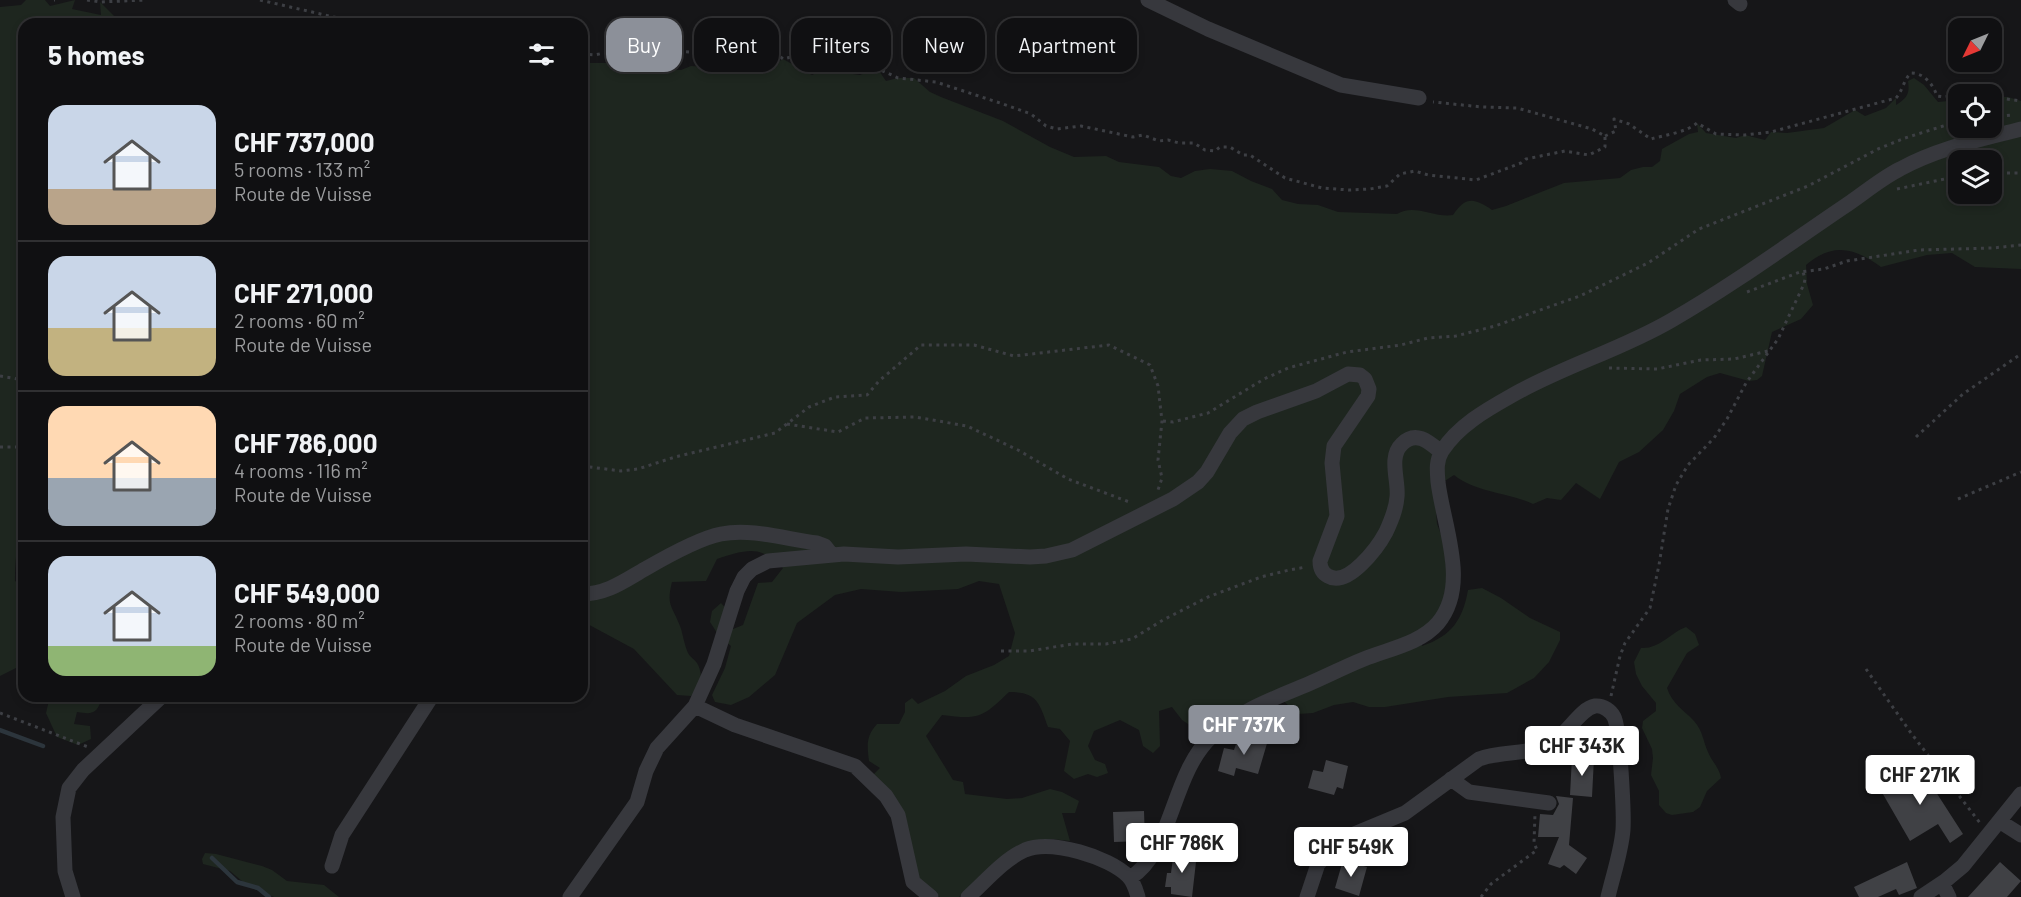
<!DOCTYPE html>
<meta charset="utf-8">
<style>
:root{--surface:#101012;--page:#1e1e20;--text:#f1f3f6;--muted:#9c9d9f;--line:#303032;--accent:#8c9099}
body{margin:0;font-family:Barlow,sans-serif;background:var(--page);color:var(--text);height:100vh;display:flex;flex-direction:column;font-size:22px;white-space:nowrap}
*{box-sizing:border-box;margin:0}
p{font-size:20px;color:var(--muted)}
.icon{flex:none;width:33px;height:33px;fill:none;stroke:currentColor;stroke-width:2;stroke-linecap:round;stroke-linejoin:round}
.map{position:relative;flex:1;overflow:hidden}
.details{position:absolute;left:18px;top:18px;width:570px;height:684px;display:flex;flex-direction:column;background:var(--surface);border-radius:18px;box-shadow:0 3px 9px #0003,0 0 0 2px var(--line)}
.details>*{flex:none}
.guide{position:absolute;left:606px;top:18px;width:570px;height:54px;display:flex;gap:12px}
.needle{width:39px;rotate:227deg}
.controls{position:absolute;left:1948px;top:18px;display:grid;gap:12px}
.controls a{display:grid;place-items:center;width:54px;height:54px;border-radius:12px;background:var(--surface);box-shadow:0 3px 9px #0003,0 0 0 2px var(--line);font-size:30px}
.price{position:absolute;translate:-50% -51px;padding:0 14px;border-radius:6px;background:#fff;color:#222;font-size:20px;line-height:39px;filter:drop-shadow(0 2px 3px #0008)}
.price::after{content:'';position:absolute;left:50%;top:36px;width:18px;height:14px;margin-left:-9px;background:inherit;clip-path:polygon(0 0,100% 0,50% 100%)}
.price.selected{background:var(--accent);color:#fff}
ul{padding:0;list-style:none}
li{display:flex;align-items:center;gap:18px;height:150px;padding:0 30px}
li+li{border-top:2px solid var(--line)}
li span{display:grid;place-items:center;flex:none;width:168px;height:120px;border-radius:18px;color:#555}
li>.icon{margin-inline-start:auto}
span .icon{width:72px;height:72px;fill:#fffc;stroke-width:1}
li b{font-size:26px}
h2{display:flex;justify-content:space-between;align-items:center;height:72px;padding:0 30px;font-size:26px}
.chip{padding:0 21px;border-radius:18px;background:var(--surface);box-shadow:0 3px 9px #0003,0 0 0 2px var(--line);font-size:21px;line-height:54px}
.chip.selected{background:var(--accent);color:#fff}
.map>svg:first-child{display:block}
</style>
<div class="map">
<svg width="2021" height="897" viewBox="0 0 2021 897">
<rect width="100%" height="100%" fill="#161618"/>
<!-- green -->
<path fill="#1e261f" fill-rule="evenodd" d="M26 0H45L50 6 75 0 72 9 101 15 100 2 117 19 139 24H24V525C16 544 15 562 15 581L24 587V664L0 676V7L21 5Z
M624 48 643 68 681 70 691 66 721 68 755 65 762 72 783 59 812 75 823 70 860 75 877 68 886 81 898 78H914L930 92 941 97 1003 121 1050 147 1074 157 1106 156 1119 162 1159 167 1171 176 1181 178 1195 171 1210 169 1232 171 1251 181 1272 189 1282 200 1298 204 1318 205 1338 212 1397 214C1414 203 1434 218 1453 215 1466 196 1474 198 1492 210L1506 206 1564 183 1620 178 1631 170 1643 167H1652L1660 161 1662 149 1689 134 1698 132 1697 123 1706 133 1736 138 1745 135 1765 140 1771 132 1787 133 1824 128 1855 110 1865 116 1886 108 1896 98V105C1907 98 1910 94 1908 81L1914 78 1924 85 1938 102 1959 100V128H1992V97H2008L2021 101V269L1975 267 1952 253 1927 255 1881 267C1855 248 1833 242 1806 265L1807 284 1813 305 1801 319 1772 332 1762 376 1757 380 1749 381 1720 373 1707 377 1680 394 1674 411 1663 430 1639 452 1619 462 1600 499 1576 483 1561 500 1547 498 1533 504C1507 492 1477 493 1454 475L1434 488 1437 524 1444 542 1447 580 1442 606 1422 640V646C1452 636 1463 619 1468 590L1482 588 1501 598 1530 618 1560 632V640L1549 662 1534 678 1507 693 1448 697 1385 707H1369L1353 702 1334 705 1313 713 1298 714 1279 697 1209 729 1194 728 1182 720 1172 707 1159 711 1160 746 1153 753 1143 746 1139 730 1120 720 1094 731 1088 746 1095 760 1105 764 1108 773 1097 777 1088 774 1074 779 1064 771 1070 741 1060 729 1048 727C1039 702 1037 692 1009 692 983 717 980 720 942 715L926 736 953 780 963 782 965 794 1007 799 1022 798 1050 789 1062 792 1079 801 1075 813H1062L1070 841 1052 839 1037 840 993 866 959 897H940L922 884 872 776 880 768 869 761C867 745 866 736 877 724H899L905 712V703L912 698 918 704 945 691 966 676 994 665 1009 656 1015 633 999 584 979 581 958 589 901 592 861 589 835 595 797 623 775 675 749 697 731 705 715 702 712 695 725 668 731 646 719 636 710 622 712 611 721 603 729 612 733 629 743 625 758 583 772 582 783 568C760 544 746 550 717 559L706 581 672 582C666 606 672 605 680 626 683 634 684 644 688 653 690 657 694 659 697 663 704 675 701 688 691 696L677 695 634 649 582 621V63H609ZM1959 160H1992V194H1959Z
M1686 627 1695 634 1699 645 1687 653 1667 688C1672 704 1684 710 1694 721 1703 731 1703 741 1708 752 1712 762 1719 767 1721 778L1707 791 1700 807 1693 812 1672 815 1666 813 1659 805V791L1651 775 1653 758 1652 749 1642 728 1643 721 1656 711V703L1642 686 1636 674 1634 662 1641 648C1660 649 1670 633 1686 627Z
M50 696H103C97 713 94 715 77 712L74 724 90 726 91 739 78 745 57 737 46 713Z
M205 853 216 854 262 866 272 870 287 881 324 885 339 897H274L249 887 230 871 203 864 202 859Z"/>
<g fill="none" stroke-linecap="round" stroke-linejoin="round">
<!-- stream -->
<path stroke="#2c353c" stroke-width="4.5" d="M0 730 43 746
M212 858 237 882 258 888 269 897"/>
</g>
<!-- building -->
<path fill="#404145" d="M1244 733 1268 740 1258 774 1236 768 1234 776 1218 771 1224 748 1234 750 1237 741 1241 743Z
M1572 757 1594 758 1592 797 1570 795Z
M1326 760 1348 766 1343 789 1337 787 1334 795 1308 788 1313 770 1323 772Z
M1924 766 1938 787 1934 789 1963 834 1950 843 1938 824 1910 841 1880 789 1898 779 1899 781Z
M1556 796 1573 798 1569 845 1587 858 1576 874 1564 865 1560 868 1548 864 1559 837H1538L1540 814 1553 815 1559 804Z
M1144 811 1145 841 1114 842 1113 812Z
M1174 850 1197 853 1192 897 1171 894V887H1165L1167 873H1171Z
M1343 860 1367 867 1359 896 1335 888Z
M1907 862 1917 888 1899 895 1896 889 1878 897H1859L1854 887Z
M2000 862 2021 881 2007 897H1968Z"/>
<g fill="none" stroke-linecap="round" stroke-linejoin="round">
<!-- path -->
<path stroke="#3d3f44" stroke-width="3" stroke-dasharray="3 4.5" stroke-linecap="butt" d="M54 0H55
M87 0 100 2 146 0
M260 0 364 24
M582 54 595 55 624 48 690 52H740L750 48 775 52 783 59 795 56 820 61 836 59 868 64 898 78 936 82 1000 103 1031 114 1046 126 1057 129 1081 126 1133 137 1143 135 1159 141 1168 140 1179 143H1194L1205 150 1215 151 1220 147H1230L1243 155H1250L1285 178 1322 188 1349 190 1370 189 1387 186 1400 174 1415 171 1428 175 1476 180 1521 163 1526 159 1565 151 1589 155 1605 147V136L1592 129 1517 108 1482 107 1433 102
M1966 94H1981
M1992 97 2021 101
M1992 117 2013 115
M1605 136 1616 131 1614 119 1629 124 1651 139C1665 135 1687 132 1697 123L1716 134 1745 135 1771 132 1896 98C1903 90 1904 79 1911 73 1924 73 1933 84 1937 96L1944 97 1959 95
M1992 173H2021
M1897 189 1959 176
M1747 292 1800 272 1824 269 1847 261 1919 250 1993 248 2021 245
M1609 368 1657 369 1701 360 1734 359 1768 351
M0 376 24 380
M1163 421 1173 422 1208 413 1264 379 1288 368 1347 352 1401 345 1428 338 1456 336 1495 326 1580 296 1648 263 1699 229 1808 186 1878 149 1905 138 1959 121
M787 424 838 432 865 418 915 417 967 426 1018 450 1068 479 1132 503
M1916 437 1963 394 2021 354
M0 447H24
M582 466 621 471 638 469 675 457 775 433 809 407 835 397 867 395 879 381 921 345H974L1014 356 1109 345 1150 365 1158 386 1162 421 1158 460 1162 478 1158 490
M1958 499 2021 472
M1001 651H1030L1072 644H1106L1132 639 1163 620 1208 597 1261 577 1289 570 1306 567
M1866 669 1911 733 1980 823
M1611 696 1620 656 1625 643 1650 608 1659 565 1668 509 1676 485 1688 465 1714 438 1727 419 1746 383 1778 339 1804 284 1805 279 1803 272
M0 713 88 747
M1481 897 1491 884 1537 850 1534 843 1535 814"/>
<!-- minor -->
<path stroke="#37383d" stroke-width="15" d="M1148 0 1208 29 1341 85 1419 98
M1735 0 1740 4
M582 594C607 594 624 581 645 569 664 558 700 538 721 534 751 528 786 539 817 543L825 546 832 555
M695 706 735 725 855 766 886 796 898 815 913 882 931 897
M1451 779 1469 792 1549 803
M1999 821 2021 835
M332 866 342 835 432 696
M1130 878C1173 851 1171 775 1211 737 1239 711 1272 699 1306 685 1325 677 1344 667 1364 659 1388 649 1420 644 1438 623 1470 585 1443 525 1438 482 1437 470 1436 461 1442 451 1458 426 1486 410 1511 396 1563 366 1621 350 1672 320 1731 286 1786 246 1842 208 1862 195 1880 179 1900 169 1939 148 1979 140 2021 129
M1942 883 1949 897
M73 897 65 871 63 817 69 788 83 770 162 696
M570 897 637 802 646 771 657 748 695 706 714 664 737 591 744 577 752 569 768 561 844 554 898 557 966 554 1030 557 1046 556 1072 550 1173 499 1198 482 1207 472 1230 433 1243 419 1257 412 1316 391 1348 374 1360 375 1365 379 1369 389 1368 396 1334 446 1332 463 1337 516 1320 561C1320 567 1322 573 1328 576 1348 588 1378 547 1386 532 1391 521 1396 510 1397 497 1399 481 1388 457 1402 444 1416 430 1429 442 1441 452
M968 897C986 881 1003 860 1025 850 1051 839 1109 857 1128 876 1134 882 1136 890 1138 897
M1307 897 1318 864 1334 847 1352 835 1405 813 1479 759C1503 750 1532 756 1554 741 1567 734 1581 708 1595 706 1603 705 1611 711 1614 717 1620 728 1624 815 1623 830 1621 853 1613 875 1608 897
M1921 897 1945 881 1963 866 2021 794"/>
</g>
</svg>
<div class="controls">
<a><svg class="needle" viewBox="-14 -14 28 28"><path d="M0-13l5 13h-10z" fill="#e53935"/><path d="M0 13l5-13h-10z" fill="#9c9d9f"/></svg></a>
<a><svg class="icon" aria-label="locate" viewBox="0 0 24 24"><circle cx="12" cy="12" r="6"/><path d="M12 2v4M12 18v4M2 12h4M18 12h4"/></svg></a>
<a><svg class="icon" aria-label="layers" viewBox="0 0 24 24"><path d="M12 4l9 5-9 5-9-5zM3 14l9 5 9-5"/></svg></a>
</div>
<b class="price selected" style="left:1244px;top:756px">CHF 737K</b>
<b class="price" style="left:1582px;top:777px">CHF 343K</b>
<b class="price" style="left:1920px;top:806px">CHF 271K</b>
<b class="price" style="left:1182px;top:874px">CHF 786K</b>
<b class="price" style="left:1351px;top:878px">CHF 549K</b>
<div class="guide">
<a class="chip selected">Buy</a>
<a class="chip">Rent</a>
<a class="chip">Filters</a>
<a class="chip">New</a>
<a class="chip">Apartment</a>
</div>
<section class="details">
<h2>5 homes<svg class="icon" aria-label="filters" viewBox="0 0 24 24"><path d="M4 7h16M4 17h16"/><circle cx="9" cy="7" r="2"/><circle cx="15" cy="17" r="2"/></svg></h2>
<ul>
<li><span style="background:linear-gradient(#c9d6e8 70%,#b9a48a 0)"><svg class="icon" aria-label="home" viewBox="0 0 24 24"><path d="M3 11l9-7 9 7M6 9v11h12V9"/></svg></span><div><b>CHF 737,000</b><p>5 rooms · 133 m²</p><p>Route de Vuisse</p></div></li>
<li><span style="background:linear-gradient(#c9d6e8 60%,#c2b280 0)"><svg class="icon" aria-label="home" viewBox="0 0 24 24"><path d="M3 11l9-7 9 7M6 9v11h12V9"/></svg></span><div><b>CHF 271,000</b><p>2 rooms · 60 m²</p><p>Route de Vuisse</p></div></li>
<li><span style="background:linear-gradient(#ffd9b3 60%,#9aa5b1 0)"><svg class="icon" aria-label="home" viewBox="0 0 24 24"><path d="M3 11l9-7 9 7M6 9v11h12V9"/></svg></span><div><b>CHF 786,000</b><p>4 rooms · 116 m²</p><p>Route de Vuisse</p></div></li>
<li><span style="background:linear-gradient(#c9d6e8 75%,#8fb573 0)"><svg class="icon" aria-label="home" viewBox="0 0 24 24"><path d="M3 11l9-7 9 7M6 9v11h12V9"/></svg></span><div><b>CHF 549,000</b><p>2 rooms · 80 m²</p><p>Route de Vuisse</p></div></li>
</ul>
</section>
</div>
